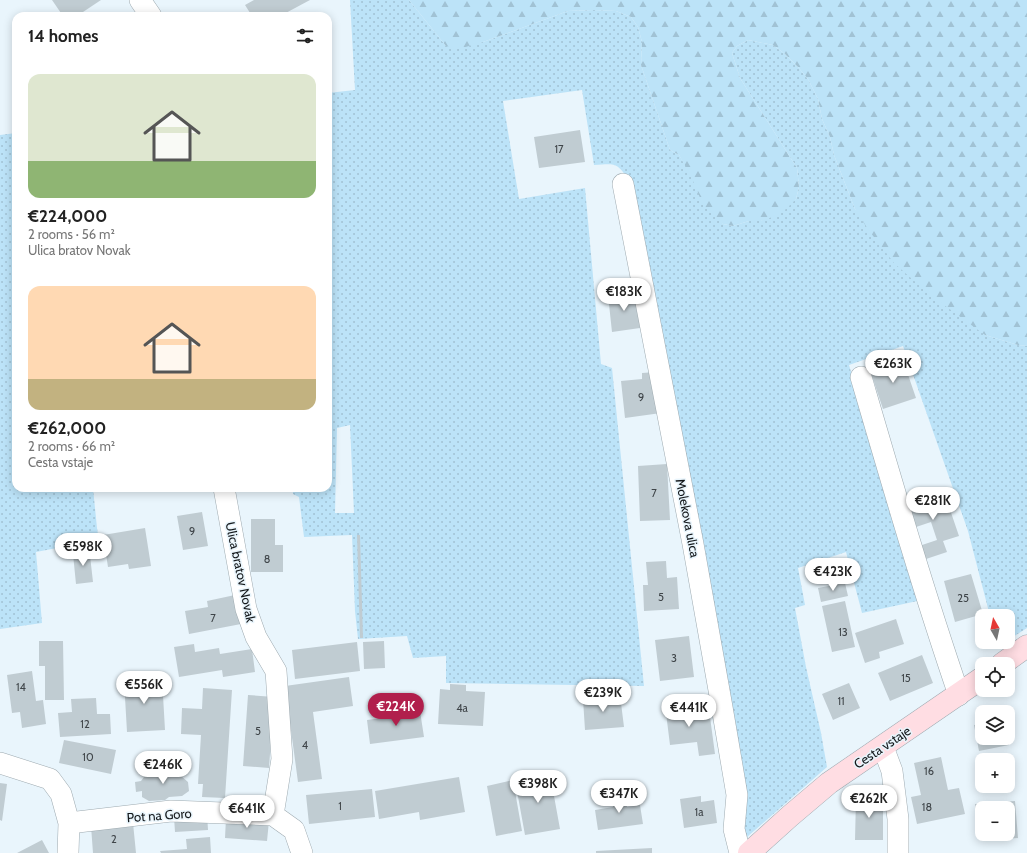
<!DOCTYPE html>
<meta charset="utf-8">
<style>
:root{--surface:#fff;--page:#f2f2f2;--text:#222;--muted:#767676;--accent:#b11f4c}
body{margin:0;font-family:Cabin,sans-serif;background:var(--page);color:var(--text);height:100vh;display:flex;flex-direction:column;font-size:15px;white-space:nowrap}
*{box-sizing:border-box;margin:0}
p{font-size:13px;color:var(--muted)}
.icon{flex:none;width:22px;height:22px;fill:none;stroke:currentColor;stroke-width:2;stroke-linecap:round;stroke-linejoin:round}
.map{position:relative;flex:1;overflow:hidden}
.panel{position:absolute;left:12px;top:12px;width:320px;height:480px;display:flex;flex-direction:column;background:var(--surface);border-radius:12px;box-shadow:0 2px 10px #0003}
.panel>*{flex:none}
.needle{width:26px;rotate:351deg}
.fabs{position:absolute;left:975px;top:609px;display:grid;gap:8px}
.fabs a{display:grid;place-items:center;width:40px;height:40px;border-radius:8px;background:var(--surface);box-shadow:0 2px 10px #0003;font-size:20px}
.price{position:absolute;translate:-50% -34px;padding:0 9px;border-radius:14px;background:#fff;color:#222;font-size:13px;line-height:26px;filter:drop-shadow(0 1px 2px #0008)}
.price::after{content:'';position:absolute;left:50%;top:24px;width:12px;height:9px;margin-left:-6px;background:inherit;clip-path:polygon(0 0,100% 0,50% 100%)}
.price.on{background:var(--accent);color:#fff}
ul{padding:0;list-style:none}
li{display:grid;align-content:center;gap:8px;height:212px;padding:0 16px}
li span{display:grid;place-items:center;height:124px;border-radius:12px;color:#555}
li>.icon{margin-inline-start:auto}
span .icon{width:72px;height:72px;fill:#fffc;stroke-width:1}
li b{font-size:17px}
h2{display:flex;justify-content:space-between;align-items:center;height:48px;padding:0 16px;font-size:17px}
.map>svg:first-child{display:block}
</style>
<div class="map">
<svg width="1027" height="853" viewBox="0 0 1027 853">
<defs>
<pattern id="grass-dots" width="8" height="8" patternUnits="userSpaceOnUse"><rect width="8" height="8" fill="#bce3f8"/><path d="M2 2h.1M6 6h.1" fill="none" stroke="#a1c2d4" stroke-width="1.8" stroke-linecap="round"/></pattern>
<pattern id="forest-firs" width="22" height="20" patternUnits="userSpaceOnUse"><rect width="22" height="20" fill="#bce3f8"/><path d="M5 1l3.5 6h-7zM16 11l3.5 6h-7z" fill="#a1c2d4"/></pattern>
</defs>
<rect width="100%" height="100%" fill="#e9f5fc"/>
<!-- grass -->
<path fill="url(#grass-dots)" fill-rule="evenodd" d="M350 0H409L446 46 483 42 568 11 593 10 616 11 631 17 638 27 642 42 641 65 670 150 679 155 723 224 733 226 749 221H761L796 199 799 187 797 168 740 78 732 53 737 46 748 40 773 45 785 54 798 67 808 79 818 99 822 119 830 137 834 155 855 209 985 335 1018 345 1027 346V628L1008 640V616H990L968 531 903 346 849 365 862 409 922 600 862 613 846 552 798 568 805 605 795 608 806 667 821 733 827 767 747 837 742 829 627 178C617 161 612 164 594 165L582 90 503 101 519 199 585 188 601 364 612 368 644 686 446 683V656L413 658 407 636 358 639 355 611 352 535 304 537 299 497 293 494V488H328V93L355 90ZM350 425 354 513H335L337 428Z
M16 133V488H93L97 528 99 540 36 552 42 623 0 629V135Z"/>
<!-- forest -->
<path fill="url(#forest-firs)" d="M409 0H1027V346L1018 345 985 335 929 294 894 263 867 228 855 209 834 155 830 137 822 119 818 99 808 79 798 67 785 54 773 45 748 40 737 46 732 53 740 78 797 168 799 187 796 199 786 209 775 216 761 221H749L733 226 723 224 703 205 691 176 679 155 670 150 641 65 642 42 638 27 631 17 616 11 593 10 568 11 483 42 462 48H453L446 46Z"/>
<!-- building -->
<path fill="#c0ccd2" d="M52 0H101L77 16H63Z
M254 0H310L282 15 283 16H252L245 5Z
M580 130 585 162 539 168 534 137Z
M635 291 640 328 612 332 608 295Z
M903 360 916 398 883 409 870 370Z
M656 372 661 413 625 418 621 381 642 379V373Z
M667 464 670 520 640 521 638 466Z
M943 489 959 536 943 541 947 552 923 560 919 546 937 540 931 522 913 528 905 501Z
M202 512 208 546 183 550 177 516Z
M251 519H275V545H283V572H251Z
M145 528 151 566 129 569 128 564 108 567 103 535Z
M357 535H360L363 638H360Z
M88 538 93 582 76 584 73 554 87 553 85 539Z
M666 561 667 578 677 577 679 609 644 611 643 585H648L646 562Z
M971 574 983 614 955 622 944 581Z
M845 583 848 596 821 602 818 588Z
M235 595 241 624 189 634 185 611 208 607 207 601Z
M845 601 855 647 832 652 822 606Z
M896 619 904 644 879 652 880 658 865 663 855 633Z
M689 636 694 677 660 681 655 640Z
M39 641H63L64 700H45V666H39Z
M384 641 385 668 364 669 363 642Z
M357 642 360 671 295 679 292 650Z
M194 644 195 652 219 648 220 654 252 649 255 672 223 677 222 670 179 677 174 647Z
M922 655 933 683 890 701 878 673Z
M32 671 36 701 43 700 46 724 22 728 20 712 12 713 7 675Z
M349 677 353 706 313 712 322 779 298 782 285 686Z
M162 678 165 730 127 732 124 680Z
M849 683 860 708 833 720 822 694Z
M450 684 466 685V691L485 692 483 726 438 724 440 689 450 690Z
M203 688 232 690 225 798 202 797 203 784H198L201 735 181 734 182 708 202 709Z
M248 695 274 697 269 768 243 766Z
M620 695 624 727 585 730 583 699Z
M96 698 97 714H110L111 734 60 737 58 713 72 712 71 699Z
M691 701 693 719 710 717 715 754 699 756 697 742 670 745 665 705Z
M408 707 409 713 420 711 424 737 370 744 367 720 389 717 388 710Z
M982 724V738H1007L1009 745 979 751 974 725Z
M64 740 116 750 111 774 59 763Z
M941 757 948 790 959 788 965 814 917 824 911 797 921 795 914 763Z
M166 767H181V776L188 782 189 791 182 796 169 797 165 800 149 801 142 797V791L136 792 135 782 141 781 147 773 166 772Z
M550 774 560 829 525 835 515 780Z
M459 777 465 812 420 820 419 812 379 819 375 791Z
M513 780 522 831 496 836 487 786Z
M0 783 7 784 2 821 0 820Z
M372 789 375 817 309 824 306 795Z
M625 793 627 807 640 805 643 824 598 830 595 810 613 807 612 795Z
M701 796V802L714 800 717 823 684 828 680 799Z
M856 798 883 799V840H855Z
M1015 801 1018 838 987 840 986 834H1008V808H982V831H977L975 804Z
M207 814 208 830 175 832 174 817Z
M226 818 269 821 267 841 225 838Z
M133 823 136 853H93L91 826Z
M210 837 211 853H161L160 851 187 849 186 839Z
M42 840 49 853H17Z
M652 848V853H596V851Z"/>
<g fill="none" stroke-linecap="round" stroke-linejoin="round">
<defs>
<path id="minor" d="M140 0 151 16
M623 184 693 544 722 707 737 795 734 829 740 853
M861 377C892 483 923 590 959 695
M224 488 246 609 256 637 276 671 282 759 273 815 294 830 302 853
M883 747 892 771 898 819V853
M0 763 50 779 61 794 69 823 68 853
M69 823 171 811 273 815"/>
<path id="secondary" d="M1002 664 1027 646
M749 853 790 816 829 783 982 678"/>
</defs>
<!-- minor casing -->
<use href="#minor" stroke="#9eaab0" stroke-width="22"/>
<!-- secondary casing -->
<use href="#secondary" stroke="#9eaab0" stroke-width="23"/>
<!-- minor -->
<use href="#minor" stroke="#fff" stroke-width="21"/>
<!-- secondary -->
<use href="#secondary" stroke="#ffdde3" stroke-width="22"/>
</g>
<g text-anchor="middle" stroke-width="3" stroke-linejoin="round" paint-order="stroke">
<!-- number labels -->
<g font-size="11" fill="#3f4549">
<text x="559" y="153">17</text>
<text x="641" y="401">9</text>
<text x="654" y="497">7</text>
<text x="192" y="535">9</text>
<text x="267" y="563">8</text>
<text x="661" y="601">5</text>
<text x="963" y="602">25</text>
<text x="213" y="622">7</text>
<text x="843" y="636">13</text>
<text x="674" y="662">3</text>
<text x="906" y="682">15</text>
<text x="21" y="691">14</text>
<text x="841" y="705">11</text>
<text x="462" y="712">4a</text>
<text x="85" y="728">12</text>
<text x="258" y="735">5</text>
<text x="305" y="749">4</text>
<text x="88" y="761">10</text>
<text x="929" y="775">16</text>
<text x="340" y="810">1</text>
<text x="927" y="811">18</text>
<text x="699" y="816">1a</text>
<text x="114" y="843">2</text>
</g>
<!-- street labels -->
<g font-size="13" fill="#14181b" stroke="#e9f5fc">
<text transform="translate(688 518) rotate(79)" y="5">Molekova ulica</text>
<text transform="translate(241 572) rotate(78)" y="5">Ulica bratov Novak</text>
<text transform="translate(882 747) rotate(-34)" y="5">Cesta vstaje</text>
<text transform="translate(159 815) rotate(-4)" y="5">Pot na Goro</text>
</g>
</g>
</svg>
<div class="fabs">
<a><svg class="needle" viewBox="-14 -14 28 28"><path d="M0-13l5 13h-10z" fill="#e53935"/><path d="M0 13l5-13h-10z" fill="#767676"/></svg></a>
<a><svg class="icon" aria-label="locate" viewBox="0 0 24 24"><circle cx="12" cy="12" r="6"/><path d="M12 2v4M12 18v4M2 12h4M18 12h4"/></svg></a>
<a><svg class="icon" aria-label="layers" viewBox="0 0 24 24"><path d="M12 4l9 5-9 5-9-5zM3 14l9 5 9-5"/></svg></a>
<a>+</a>
<a>−</a>
</div>
<b class="price" style="left:624px;top:312px">€183K</b>
<b class="price" style="left:893px;top:384px">€263K</b>
<b class="price" style="left:933px;top:521px">€281K</b>
<b class="price" style="left:83px;top:567px">€598K</b>
<b class="price" style="left:833px;top:592px">€423K</b>
<b class="price" style="left:144px;top:705px">€556K</b>
<b class="price" style="left:603px;top:713px">€239K</b>
<b class="price on" style="left:396px;top:727px">€224K</b>
<b class="price" style="left:689px;top:728px">€441K</b>
<b class="price" style="left:163px;top:785px">€246K</b>
<b class="price" style="left:538px;top:804px">€398K</b>
<b class="price" style="left:619px;top:814px">€347K</b>
<b class="price" style="left:869px;top:819px">€262K</b>
<b class="price" style="left:247px;top:829px">€641K</b>
<section class="panel">
<h2>14 homes<svg class="icon" aria-label="filters" viewBox="0 0 24 24"><path d="M4 7h16M4 17h16"/><circle cx="9" cy="7" r="2"/><circle cx="15" cy="17" r="2"/></svg></h2>
<ul>
<li><span style="background:linear-gradient(#dfe7d0 70%,#8fb573 0)"><svg class="icon" aria-label="home" viewBox="0 0 24 24"><path d="M3 11l9-7 9 7M6 9v11h12V9"/></svg></span><div><b>€224,000</b><p>2 rooms · 56 m²</p><p>Ulica bratov Novak</p></div></li>
<li><span style="background:linear-gradient(#ffd9b3 75%,#c2b280 0)"><svg class="icon" aria-label="home" viewBox="0 0 24 24"><path d="M3 11l9-7 9 7M6 9v11h12V9"/></svg></span><div><b>€262,000</b><p>2 rooms · 66 m²</p><p>Cesta vstaje</p></div></li>
</ul>
</section>
</div>
